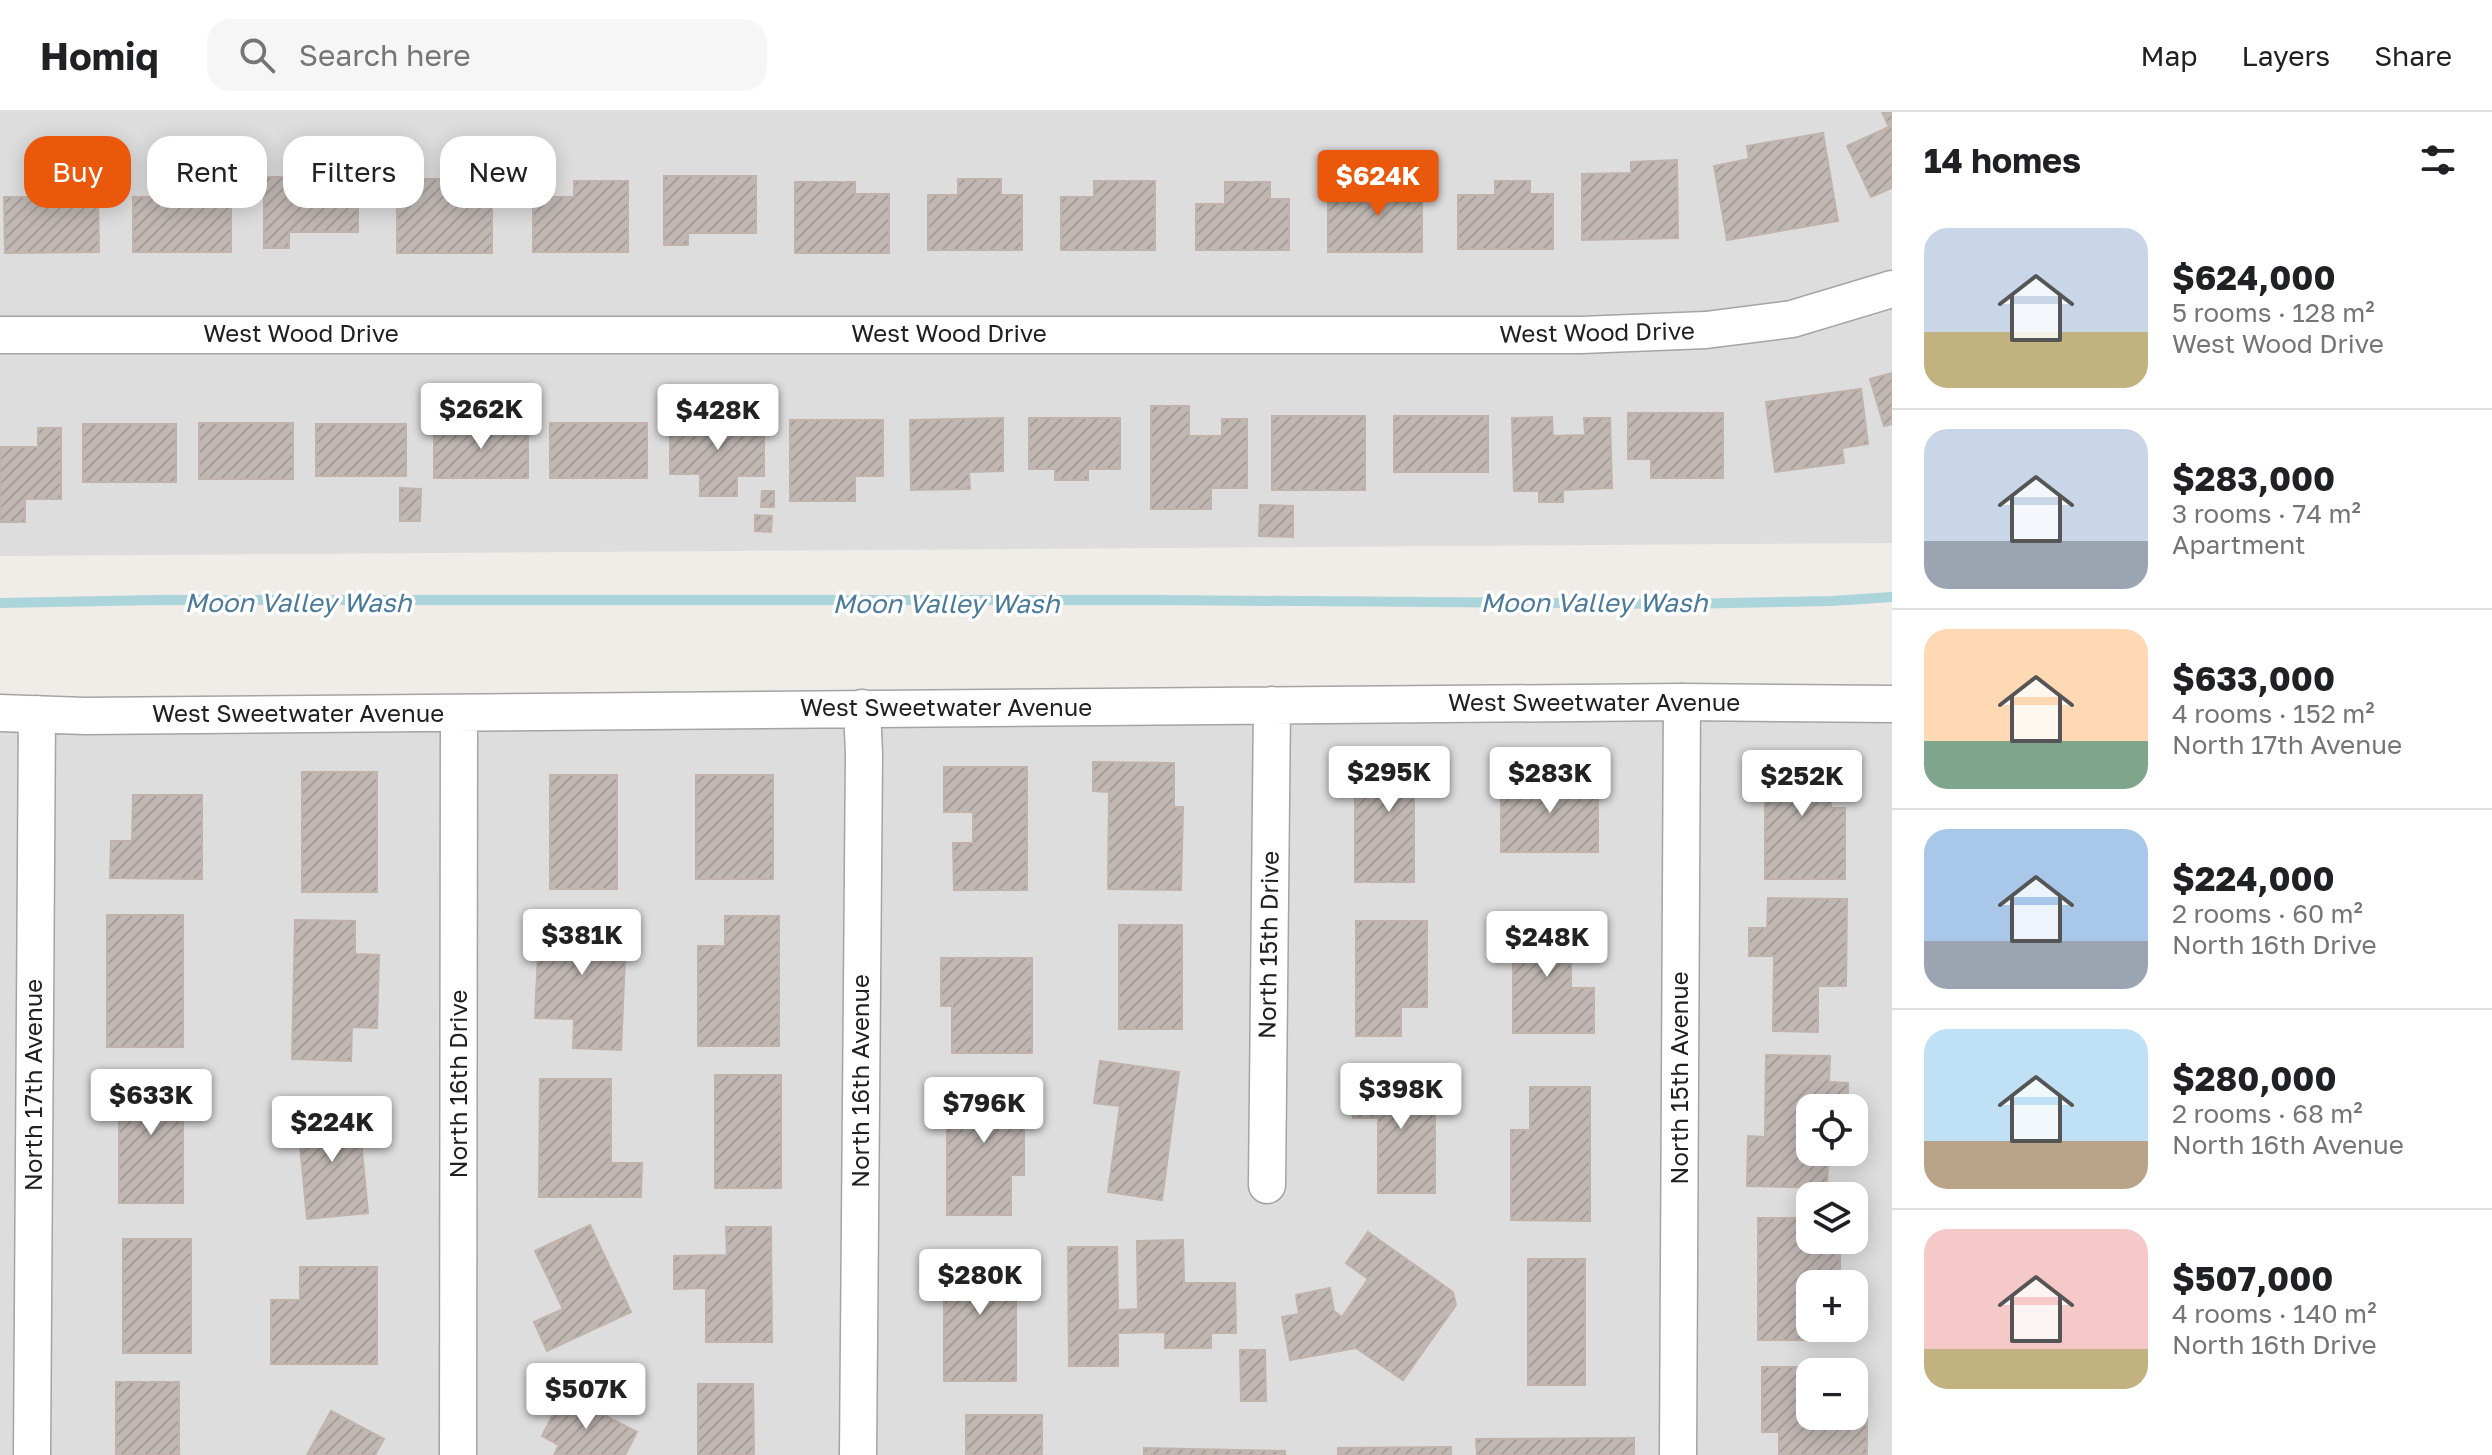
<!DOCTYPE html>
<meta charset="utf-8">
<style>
:root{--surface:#fff;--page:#f6f6f6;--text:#202124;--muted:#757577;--line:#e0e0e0;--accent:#ea580c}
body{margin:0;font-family:"Golos Text",sans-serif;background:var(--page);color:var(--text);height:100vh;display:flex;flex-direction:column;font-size:30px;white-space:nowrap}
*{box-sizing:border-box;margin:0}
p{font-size:26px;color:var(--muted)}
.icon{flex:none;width:44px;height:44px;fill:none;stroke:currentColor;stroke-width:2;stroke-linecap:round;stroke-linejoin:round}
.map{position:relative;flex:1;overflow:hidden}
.sheet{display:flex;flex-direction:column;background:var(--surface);width:600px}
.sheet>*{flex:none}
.top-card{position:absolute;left:24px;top:24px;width:760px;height:72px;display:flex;gap:16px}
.buttons{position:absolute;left:1796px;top:982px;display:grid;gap:16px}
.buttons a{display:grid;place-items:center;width:72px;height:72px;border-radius:16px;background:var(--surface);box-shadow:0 4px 20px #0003;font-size:40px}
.price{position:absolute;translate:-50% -68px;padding:0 18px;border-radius:8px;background:#fff;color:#222;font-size:26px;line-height:52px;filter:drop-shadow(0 2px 4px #0008)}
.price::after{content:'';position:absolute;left:50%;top:48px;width:24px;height:18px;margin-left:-12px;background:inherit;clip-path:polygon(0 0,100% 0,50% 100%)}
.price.selected{background:var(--accent);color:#fff}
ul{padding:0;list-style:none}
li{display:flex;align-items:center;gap:24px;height:200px;padding:0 32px}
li+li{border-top:2px solid var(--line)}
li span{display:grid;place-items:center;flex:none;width:224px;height:160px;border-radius:24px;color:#555}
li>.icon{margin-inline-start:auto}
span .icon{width:96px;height:96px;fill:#fffc;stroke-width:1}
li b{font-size:34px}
h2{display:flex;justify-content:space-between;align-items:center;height:96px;padding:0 32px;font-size:34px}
.tag{padding:0 28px;border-radius:24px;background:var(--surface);box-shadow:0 4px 20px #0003;font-size:28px;line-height:72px}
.tag.selected{background:var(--accent);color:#fff}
header{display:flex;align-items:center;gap:48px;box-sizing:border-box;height:112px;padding:0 40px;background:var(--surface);border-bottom:2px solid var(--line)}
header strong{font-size:38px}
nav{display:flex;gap:44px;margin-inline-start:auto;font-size:28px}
.search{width:560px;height:72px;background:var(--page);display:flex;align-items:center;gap:20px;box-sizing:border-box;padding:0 28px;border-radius:24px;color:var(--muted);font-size:30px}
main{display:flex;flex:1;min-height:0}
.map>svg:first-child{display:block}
</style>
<header>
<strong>Homiq</strong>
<div class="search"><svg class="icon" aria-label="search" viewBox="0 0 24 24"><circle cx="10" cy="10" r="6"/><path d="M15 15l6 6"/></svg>Search here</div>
<nav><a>Map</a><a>Layers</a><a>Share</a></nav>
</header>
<main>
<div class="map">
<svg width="1892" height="1343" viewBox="0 0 1892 1343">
<defs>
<pattern id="building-hatch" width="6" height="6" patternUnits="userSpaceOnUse" patternTransform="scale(2)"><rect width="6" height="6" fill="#c1b8b4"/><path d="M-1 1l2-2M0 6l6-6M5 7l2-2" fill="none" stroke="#a69e9a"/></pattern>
</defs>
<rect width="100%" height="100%" fill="#f0ece7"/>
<!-- residential -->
<path fill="#dedddd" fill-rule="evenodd" d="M0 0H1892V431L0 444Z
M0 608H1892V1343H0ZM1810 996H1854V1040H1810ZM1810 1084H1854V1128H1810ZM1810 1172H1854V1216H1810ZM1810 1260H1854V1304H1810Z"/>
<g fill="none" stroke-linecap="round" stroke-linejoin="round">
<!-- stream -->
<path stroke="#abd4db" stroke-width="10" d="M0 491 158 488H1157L1681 492 1831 489 1892 485"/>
</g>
<!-- building -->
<path fill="url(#building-hatch)" stroke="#c1b3ab" stroke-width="2" d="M1882 0H1892V76L1871 85 1847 34 1889 15Z
M1823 21 1838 109 1727 128 1714 54 1749 47 1747 34Z
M299 48H341V66H358V120H289V136H264V65H299Z
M1677 48 1678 126 1582 128V62L1631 61V50Z
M162 54H205V85H231V140H133V85H162Z
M77 64 78 85H98L99 140 5 141 4 85H32V65Z
M664 64H756V121H688V133H664Z
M397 67H492V141H397Z
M958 67H1001V83H1022V138H928V83H958Z
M1362 67H1422V140H1328V85H1362Z
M574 69H628V140H533V85H574Z
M1094 69H1155V138H1061V85H1094Z
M1495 69H1530V82H1553V137H1458V83H1495Z
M795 70H855V82H889V141H795Z
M1225 70H1270V87H1289V138H1196V92H1225Z
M1892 261V312L1884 314 1870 267Z
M1861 277 1868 332 1842 336 1844 351 1775 360 1766 290Z
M1151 294H1189V324H1222V307H1247V376H1211V397H1151Z
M1628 301H1723V366H1651V347H1628Z
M1272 304H1365V378H1272Z
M1394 304H1488V360H1394Z
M1552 305 1553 324 1585 323 1584 306H1610L1612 376 1563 378V390H1539V379H1514L1512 306Z
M1003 306V359L969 360 970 377 911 378 910 308Z
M1029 306H1120V357H1088V368H1055V357H1029Z
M670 308H764V364H737V384H700V362H670Z
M790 308H883V364H855V389H790Z
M199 311H293V367H199Z
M550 311H647V366H550Z
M83 312H176V370H83Z
M316 312H406V364H316Z
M434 312H528V366H434Z
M38 316H61V387H25V410H0V335H38Z
M400 376 421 377 420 409H400Z
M762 379H774V395H761Z
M1260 393 1293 394V425L1259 424Z
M755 403 772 404 771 420 755 419Z
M1765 639H1831V696H1845V767H1765Z
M1355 643H1439V676H1414V770H1355Z
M1093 650 1174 651V695H1183L1181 778 1108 777 1109 680 1093 679Z
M944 655H1027V778H954L953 731H973V700H944Z
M302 660H377V780H302Z
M550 663H617V777H550Z
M696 663H773V767H696Z
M1501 666H1598V740H1501Z
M133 683H202V767L110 766 111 729H132Z
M1768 786 1847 787 1846 874H1818V920L1773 919 1774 844H1749V816H1767Z
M540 799 613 802 612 825H626L621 938 573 936 574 907 535 906Z
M107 803H183V935H107Z
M1513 803H1571V876H1594V921H1513Z
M725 804H779V934H698V834H725Z
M295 808 355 809V842L379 843 377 916 352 915 351 949 292 947Z
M1356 809H1427V895H1401V924H1356Z
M1119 813H1182V917H1119Z
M941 846H1032V941H952V894H941Z
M1766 943 1830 944 1829 970 1848 971V996H1810V1040H1847L1846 1050H1828L1827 1076 1747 1074 1748 1024 1765 1025Z
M1100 949 1179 960 1162 1088 1108 1080 1120 994 1094 991Z
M119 959H183V1091H119Z
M715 963H781V1076H715Z
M1353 966H1435V1081H1378V1006H1353Z
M540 967H611V1051H642L641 1085H539Z
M947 968H1024V1063H1011V1103H947Z
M1530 975H1590V1109L1511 1108V1018H1530Z
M358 996 368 1101 307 1107 297 1002Z
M1758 1106H1810V1128H1840V1172H1810V1216H1840V1228H1758Z
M590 1113 631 1200 547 1239 534 1210 563 1197 535 1139Z
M726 1115H771L772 1230H706V1176L674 1177V1144L727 1143Z
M1368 1120 1453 1180 1456 1193 1403 1268 1356 1236 1290 1248 1282 1205 1299 1202 1296 1183 1330 1176 1334 1199 1342 1205 1368 1167 1346 1151Z
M123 1127H191V1241H123Z
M1183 1128 1184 1171H1235L1236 1221H1211V1236H1165V1220L1118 1221V1254H1069L1068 1135H1117L1118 1198 1138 1197 1137 1129Z
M944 1141H1016V1269H944Z
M1528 1147H1585V1273H1528Z
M300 1155H377V1252H271V1188H300Z
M1240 1238H1265L1266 1289H1241Z
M1762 1255H1798V1300H1810V1304H1854V1300H1867V1342L1779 1343V1320H1762Z
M116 1270H179V1343H116Z
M698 1272H753L754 1343H698Z
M563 1282 637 1320 625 1343H554L559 1333 542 1324Z
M331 1299 384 1327 375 1343H307Z
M966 1303H1042V1343H966Z
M1634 1326V1343H1477L1476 1327Z
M1451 1335V1343H1338V1336Z
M1144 1336 1285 1339V1343H1144Z"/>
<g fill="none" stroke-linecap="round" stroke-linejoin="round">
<defs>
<path id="minor" d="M0 223H1581L1706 218 1792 207 1892 177
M0 601 85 604 1682 590 1892 592
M1267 1073 1272 593
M32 1343 37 602
M458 1343 459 601
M858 1343 864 642 862 596
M1678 1343 1682 590"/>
</defs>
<!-- minor casing -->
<use href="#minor" stroke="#a4a4a4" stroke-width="39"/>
<!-- minor -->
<use href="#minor" stroke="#fff" stroke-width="36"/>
</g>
<g text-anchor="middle" stroke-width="7" stroke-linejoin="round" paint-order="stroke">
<!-- street labels -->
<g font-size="24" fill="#202020" stroke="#fff">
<text transform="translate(1597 221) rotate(-1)" y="8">West Wood Drive</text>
<text x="301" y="230">West Wood Drive</text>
<text x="949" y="230">West Wood Drive</text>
<text x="1594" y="599">West Sweetwater Avenue</text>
<text x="946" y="604">West Sweetwater Avenue</text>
<text x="298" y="610">West Sweetwater Avenue</text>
<text transform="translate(1269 833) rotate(-89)" y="8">North 15th Drive</text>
<text transform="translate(1680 966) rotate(-90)" y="8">North 15th Avenue</text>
<text transform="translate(861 969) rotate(-90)" y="8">North 16th Avenue</text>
<text transform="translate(459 972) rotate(-90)" y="8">North 16th Drive</text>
<text transform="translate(34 973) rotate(-90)" y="8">North 17th Avenue</text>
</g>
<!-- water labels -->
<g font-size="26" font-style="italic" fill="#4c7a9b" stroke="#fff">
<text x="298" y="500">Moon Valley Wash</text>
<text x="1594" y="500">Moon Valley Wash</text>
<text x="946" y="501">Moon Valley Wash</text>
</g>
</g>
</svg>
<div class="buttons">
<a><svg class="icon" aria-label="locate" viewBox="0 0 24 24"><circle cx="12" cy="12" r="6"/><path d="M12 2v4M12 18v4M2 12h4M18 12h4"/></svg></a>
<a><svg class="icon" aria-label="layers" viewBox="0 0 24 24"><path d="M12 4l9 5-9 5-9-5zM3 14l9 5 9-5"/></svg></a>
<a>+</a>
<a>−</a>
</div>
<b class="price selected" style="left:1378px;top:106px">$624K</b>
<b class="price" style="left:481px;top:339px">$262K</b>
<b class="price" style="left:718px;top:340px">$428K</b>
<b class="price" style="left:1389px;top:702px">$295K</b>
<b class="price" style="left:1550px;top:703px">$283K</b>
<b class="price" style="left:1802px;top:706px">$252K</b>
<b class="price" style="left:582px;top:865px">$381K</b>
<b class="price" style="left:1547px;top:867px">$248K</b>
<b class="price" style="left:1401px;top:1019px">$398K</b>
<b class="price" style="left:151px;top:1025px">$633K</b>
<b class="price" style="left:984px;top:1033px">$796K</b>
<b class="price" style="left:332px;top:1052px">$224K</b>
<b class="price" style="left:980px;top:1205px">$280K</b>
<b class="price" style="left:586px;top:1319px">$507K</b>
<div class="top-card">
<a class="tag selected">Buy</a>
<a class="tag">Rent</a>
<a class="tag">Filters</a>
<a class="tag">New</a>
</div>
</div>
<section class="sheet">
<h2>14 homes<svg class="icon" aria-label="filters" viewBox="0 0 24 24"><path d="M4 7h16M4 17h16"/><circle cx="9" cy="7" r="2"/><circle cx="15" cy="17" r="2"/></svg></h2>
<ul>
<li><span style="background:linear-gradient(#c9d6e8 65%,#c2b280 0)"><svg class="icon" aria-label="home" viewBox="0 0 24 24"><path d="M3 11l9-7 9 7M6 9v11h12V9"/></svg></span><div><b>$624,000</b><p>5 rooms · 128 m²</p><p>West Wood Drive</p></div></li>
<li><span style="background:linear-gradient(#c9d6e8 70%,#9aa5b1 0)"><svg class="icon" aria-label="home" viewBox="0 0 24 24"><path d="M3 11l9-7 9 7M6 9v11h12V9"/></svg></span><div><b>$283,000</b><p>3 rooms · 74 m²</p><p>Apartment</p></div></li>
<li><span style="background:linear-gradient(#ffd9b3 70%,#7fa58c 0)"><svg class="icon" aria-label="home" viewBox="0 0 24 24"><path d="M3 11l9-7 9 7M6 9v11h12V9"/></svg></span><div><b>$633,000</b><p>4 rooms · 152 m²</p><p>North 17th Avenue</p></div></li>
<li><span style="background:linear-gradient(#a9c7e8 70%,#9aa5b1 0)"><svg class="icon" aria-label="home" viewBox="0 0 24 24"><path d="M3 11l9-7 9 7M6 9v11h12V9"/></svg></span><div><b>$224,000</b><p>2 rooms · 60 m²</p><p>North 16th Drive</p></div></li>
<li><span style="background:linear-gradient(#bfe0f5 70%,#b9a48a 0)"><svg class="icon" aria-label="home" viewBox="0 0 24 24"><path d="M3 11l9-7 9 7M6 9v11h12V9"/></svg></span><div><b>$280,000</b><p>2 rooms · 68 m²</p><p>North 16th Avenue</p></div></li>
<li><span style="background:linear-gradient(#f6c9c9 75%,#c2b280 0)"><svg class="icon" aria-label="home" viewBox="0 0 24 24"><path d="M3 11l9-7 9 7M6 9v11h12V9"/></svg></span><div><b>$507,000</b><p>4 rooms · 140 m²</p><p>North 16th Drive</p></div></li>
</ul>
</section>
</main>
